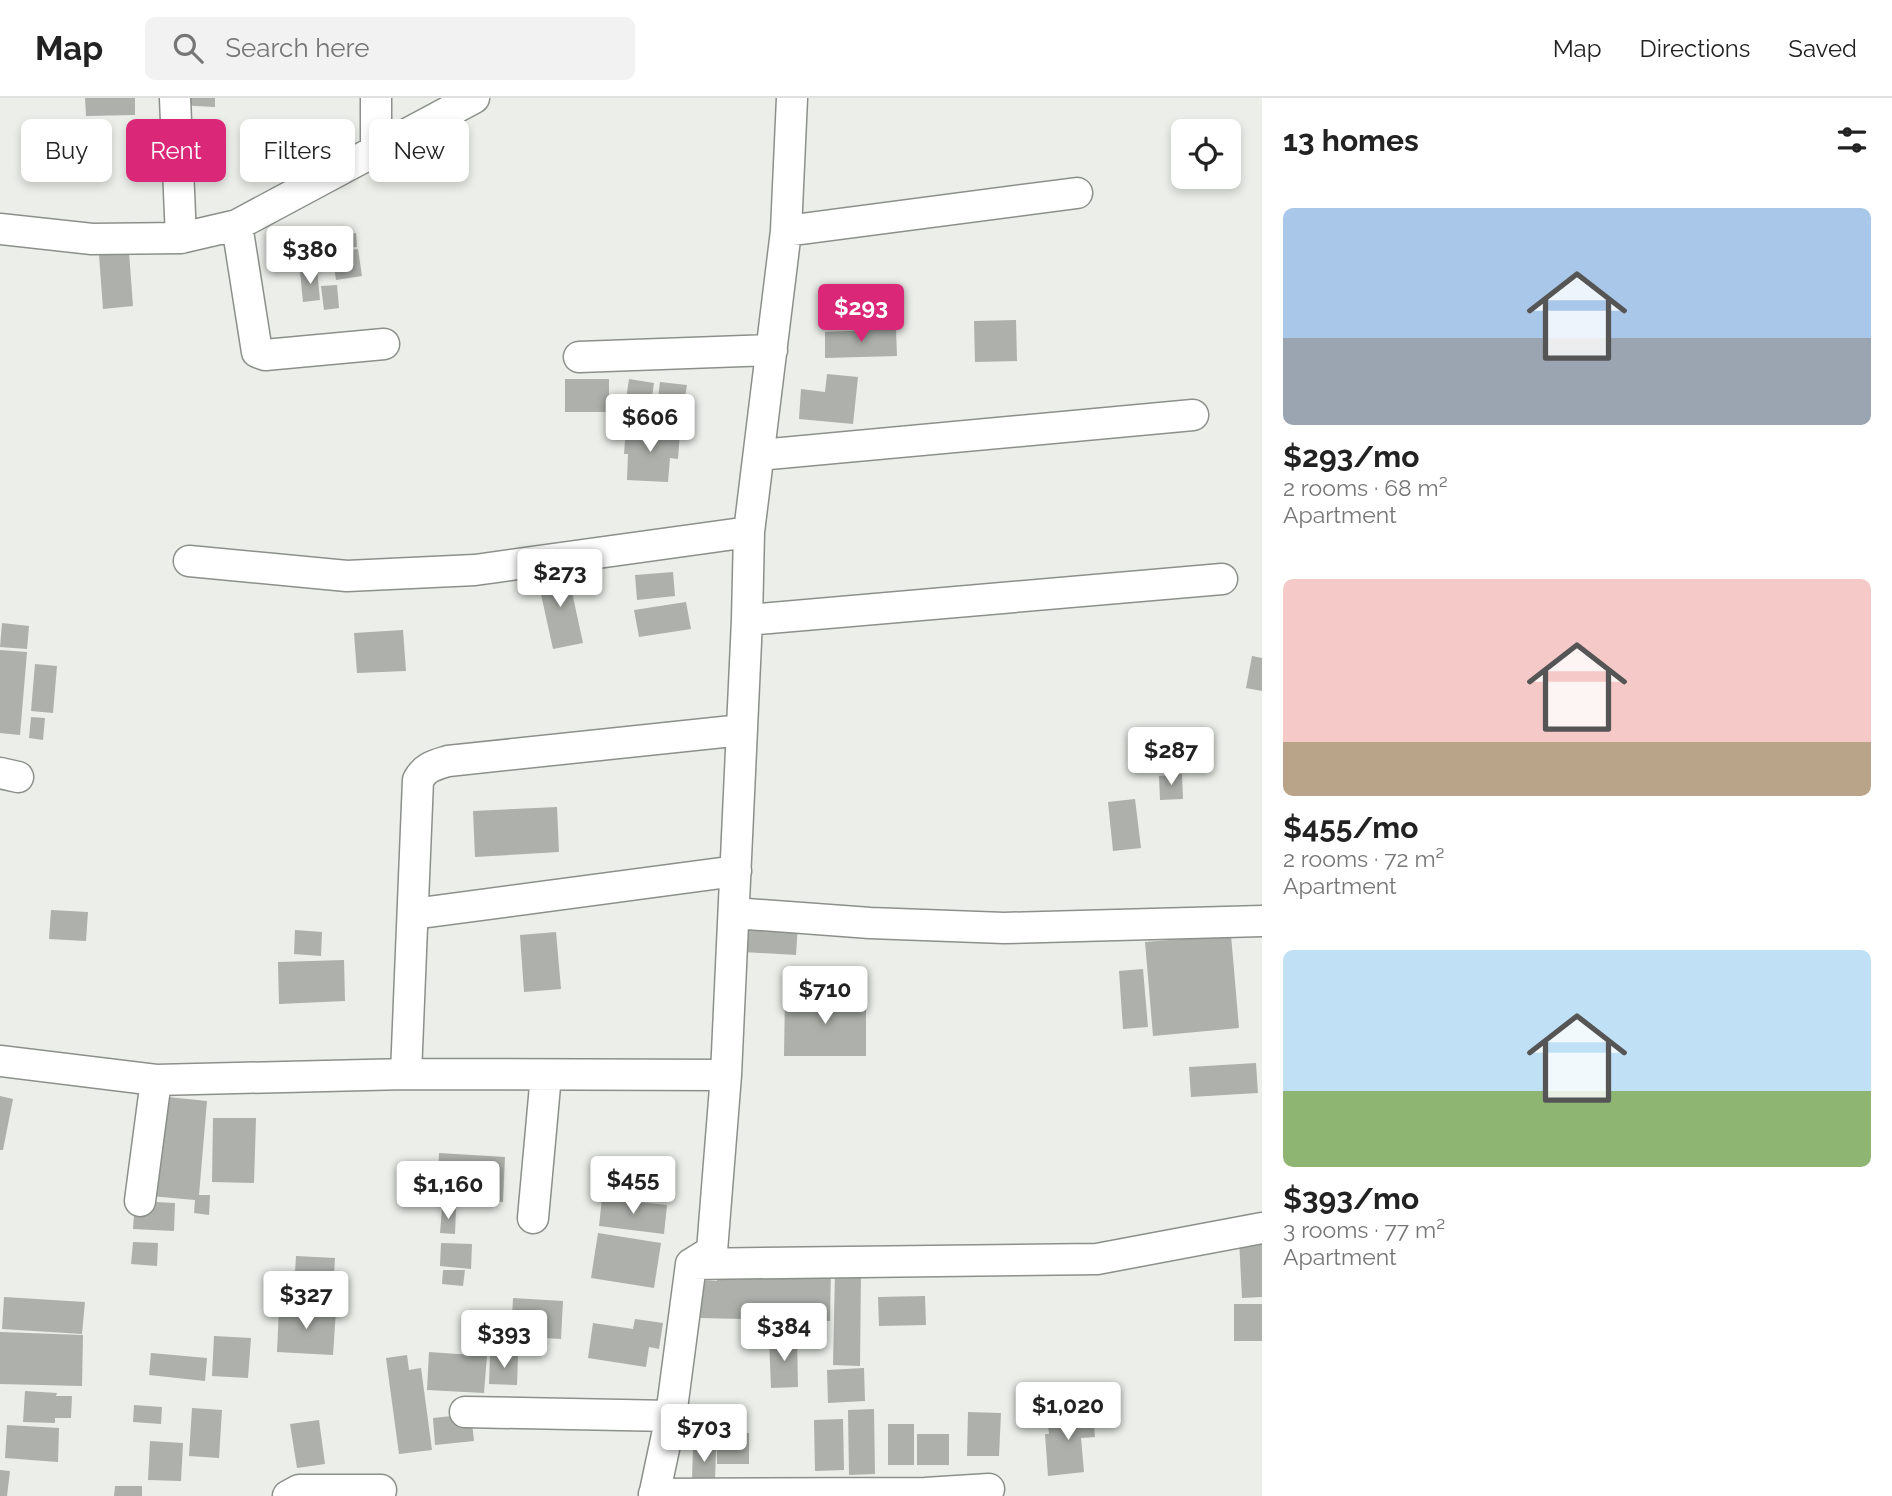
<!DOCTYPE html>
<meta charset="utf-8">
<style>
:root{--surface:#fff;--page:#f2f2f2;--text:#222;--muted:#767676;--line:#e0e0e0;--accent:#db2777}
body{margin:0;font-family:Raleway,sans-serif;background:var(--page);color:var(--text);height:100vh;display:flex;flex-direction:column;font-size:26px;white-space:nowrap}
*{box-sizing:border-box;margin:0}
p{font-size:23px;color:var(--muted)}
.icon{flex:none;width:38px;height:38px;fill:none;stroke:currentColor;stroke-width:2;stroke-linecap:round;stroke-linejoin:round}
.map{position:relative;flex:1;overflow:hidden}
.drawer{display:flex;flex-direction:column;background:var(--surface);width:630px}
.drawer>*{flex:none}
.top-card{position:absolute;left:21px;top:21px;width:665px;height:63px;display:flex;gap:14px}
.controls{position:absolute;left:1171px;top:21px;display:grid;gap:14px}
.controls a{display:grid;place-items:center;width:70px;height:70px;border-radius:10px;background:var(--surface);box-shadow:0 4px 10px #0003;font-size:35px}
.price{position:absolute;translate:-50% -60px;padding:0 16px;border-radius:7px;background:#fff;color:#222;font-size:23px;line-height:46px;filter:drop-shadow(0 2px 4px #0008)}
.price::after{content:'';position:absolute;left:50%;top:42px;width:21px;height:16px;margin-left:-10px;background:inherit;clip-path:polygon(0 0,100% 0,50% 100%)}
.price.active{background:var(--accent);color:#fff}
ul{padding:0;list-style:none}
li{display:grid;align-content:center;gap:14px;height:371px;padding:0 21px}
li span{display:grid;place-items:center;height:217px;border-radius:10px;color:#555}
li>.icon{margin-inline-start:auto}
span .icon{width:126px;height:126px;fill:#fffc;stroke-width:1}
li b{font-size:30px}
h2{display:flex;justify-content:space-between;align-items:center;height:84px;padding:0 21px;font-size:30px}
.chip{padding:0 24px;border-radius:10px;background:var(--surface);box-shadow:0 4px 10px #0003;font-size:24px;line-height:63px}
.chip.active{background:var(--accent);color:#fff}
header{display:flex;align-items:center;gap:42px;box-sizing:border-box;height:98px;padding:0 35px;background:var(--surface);border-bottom:2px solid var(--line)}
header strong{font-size:33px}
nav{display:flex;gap:38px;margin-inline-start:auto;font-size:24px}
.search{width:490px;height:63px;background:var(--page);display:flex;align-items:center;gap:18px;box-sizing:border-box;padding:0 24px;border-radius:10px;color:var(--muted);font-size:26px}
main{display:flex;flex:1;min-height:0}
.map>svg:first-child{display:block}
</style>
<header>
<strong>Map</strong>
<div class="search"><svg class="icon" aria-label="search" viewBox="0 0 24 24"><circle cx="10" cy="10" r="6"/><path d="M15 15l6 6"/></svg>Search here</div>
<nav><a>Map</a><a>Directions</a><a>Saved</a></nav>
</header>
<main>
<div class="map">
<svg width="1262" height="1398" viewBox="0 0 1262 1398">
<rect width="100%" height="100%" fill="#ebeee9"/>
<!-- building -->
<path fill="#adb0ab" d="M85 0H135V17L86 18Z
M179 0H215V9L178 7Z
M183 24H221L222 72H184Z
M300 129 302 146 271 149 269 133Z
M356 135 357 149 331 151 330 137Z
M305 147 308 167 273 171 271 152Z
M358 151 362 178 336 182 332 155Z
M129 154 133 208 103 211 99 157Z
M317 171 320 202 303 204 300 173Z
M337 187 339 210 324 212 321 188Z
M1016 222 1017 263 975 264 974 223Z
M896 231 897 258 825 260V234Z
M827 276 858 279 853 326 799 321 801 291 825 294Z
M565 281H609V314H565Z
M629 281 654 285 650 312 625 308Z
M660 284 687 287 683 311 657 308Z
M626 330 680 334 678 361 670 360 668 384 627 382 628 356H624Z
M567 471 583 545 553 551 537 478Z
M673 474 675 498 637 502 635 477Z
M686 504 691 531 639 539 634 512Z
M2 525 29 528 27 551 0 549Z
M403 532 406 573 357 575 354 535Z
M0 552 27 554 20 637 0 635Z
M1252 558 1262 560V593L1246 590Z
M35 566 57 568 53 615 31 613Z
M31 619 45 620 43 642 29 640Z
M1182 676 1183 701 1160 702 1159 678Z
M1135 701 1141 750 1113 753 1108 704Z
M557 709 559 754 475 759 473 713Z
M51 812 88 814 86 843 49 841Z
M745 823 798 826 796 857 743 854Z
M295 832 322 834 321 858 294 856Z
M556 834 561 891 524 894 520 837Z
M1231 837 1239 930 1153 938 1145 844Z
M344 862 345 903 279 906 278 864Z
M1143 871 1148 929 1123 931 1119 873Z
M785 898H866V958H784Z
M1256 965 1258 995 1191 999 1189 969Z
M0 998 13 1001 3 1052H0Z
M158 998 207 1003 199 1097H210L209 1117 194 1115 195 1102 150 1098Z
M213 1020H256L254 1085 212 1084Z
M439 1055 505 1059 503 1104 437 1100Z
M602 1100 667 1107 664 1136 599 1128Z
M135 1103 175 1105 174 1133 133 1131Z
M442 1111H456L455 1136 440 1135Z
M598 1135 661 1145 654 1190 591 1180Z
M1262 1140V1199L1242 1200 1239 1141Z
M133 1144 158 1145 157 1168 131 1166Z
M441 1145 472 1146 471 1171 440 1168Z
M296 1158 335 1160 333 1194 294 1191Z
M717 1169 831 1171 830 1223 700 1220V1182L717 1183Z
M443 1172H465L463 1188 442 1186Z
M835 1174H861L860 1268 833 1267Z
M925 1198 926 1227 879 1228 878 1199Z
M4 1199 85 1204 82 1236 2 1231Z
M513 1200 563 1203 561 1241 511 1238Z
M1234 1206H1262V1243H1234Z
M279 1209 336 1212 333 1257 277 1254Z
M635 1221 663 1225 659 1251 649 1249 646 1269 588 1260 593 1225 633 1231Z
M0 1234 83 1237 82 1288 0 1286Z
M214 1238 251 1240 248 1280 212 1278Z
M797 1240 798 1289 771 1290 769 1241Z
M429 1254 487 1258 484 1295 427 1292Z
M151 1255 207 1260 205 1283 149 1277Z
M407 1257 409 1272 421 1270 432 1352 399 1356 386 1260Z
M490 1257 518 1258 517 1287 489 1286Z
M864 1270 865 1303 828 1305 827 1272Z
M25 1293 57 1295 56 1298H72L71 1320H55V1325L23 1324Z
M134 1307 162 1309 161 1326 133 1324Z
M192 1310 222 1312 219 1360 189 1358Z
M874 1311 875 1376 849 1377 848 1312Z
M1093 1313 1095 1339 1081 1340 1084 1374 1048 1378 1045 1336H1049L1047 1317Z
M968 1314 1001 1315 999 1358H967Z
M471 1316 474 1343 435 1347 433 1320Z
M843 1321 844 1372 815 1373 814 1322Z
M319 1322 325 1366 297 1370 290 1326Z
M888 1326H914V1367H888Z
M7 1327 59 1330 58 1364 5 1360Z
M717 1335H749V1366H717Z
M917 1336H949V1367H917Z
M150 1343 183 1345 181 1383 148 1382Z
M693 1351 716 1352 715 1382 692 1381Z
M0 1372 10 1373 7 1398H0Z
M115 1388H142V1398H114Z"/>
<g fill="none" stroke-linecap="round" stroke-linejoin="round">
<defs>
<path id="minor" d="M175 0 181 140
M376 0V53
M237 127 257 254 265 257 384 246
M0 131 92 141 181 140 237 127 474 0
M786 133 1077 95
M579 259 772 252
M759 357 1193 317
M189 463 347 478 475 472 749 434
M747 522 1222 481
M0 675 18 679
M734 815 870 825 1004 830 1262 823
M413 816 736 773
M0 963 156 982 406 976 726 977
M406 976 418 682C425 669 435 667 448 663L742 632
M140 1103 156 982
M533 1120 546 977
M691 1166 1097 1161 1262 1130
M465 1314 671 1318
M654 1396 925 1395 989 1391
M288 1398 299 1392H381
M654 1398 671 1318 691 1166 712 1153 726 977 747 522 749 434 786 133 792 0"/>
</defs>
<!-- minor casing -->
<use href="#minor" stroke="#8c908b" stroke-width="33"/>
<!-- minor -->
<use href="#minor" stroke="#fff" stroke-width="30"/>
</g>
</svg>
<div class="controls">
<a><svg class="icon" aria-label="locate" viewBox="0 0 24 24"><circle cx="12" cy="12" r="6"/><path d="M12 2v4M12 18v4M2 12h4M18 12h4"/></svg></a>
</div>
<b class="price" style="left:310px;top:188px">$380</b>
<b class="price active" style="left:861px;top:246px">$293</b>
<b class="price" style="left:650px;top:356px">$606</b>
<b class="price" style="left:560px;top:511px">$273</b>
<b class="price" style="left:1171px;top:689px">$287</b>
<b class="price" style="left:825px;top:928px">$710</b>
<b class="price" style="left:633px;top:1118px">$455</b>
<b class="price" style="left:448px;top:1123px">$1,160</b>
<b class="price" style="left:306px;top:1233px">$327</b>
<b class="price" style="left:784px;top:1265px">$384</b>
<b class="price" style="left:504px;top:1272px">$393</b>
<b class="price" style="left:1068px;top:1344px">$1,020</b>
<b class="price" style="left:704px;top:1366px">$703</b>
<div class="top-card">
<a class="chip">Buy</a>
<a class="chip active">Rent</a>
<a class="chip">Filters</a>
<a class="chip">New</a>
</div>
</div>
<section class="drawer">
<h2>13 homes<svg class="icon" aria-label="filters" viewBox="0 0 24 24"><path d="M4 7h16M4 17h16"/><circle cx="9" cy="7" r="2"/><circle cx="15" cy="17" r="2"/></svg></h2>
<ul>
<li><span style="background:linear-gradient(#a9c7e8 60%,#9aa5b1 0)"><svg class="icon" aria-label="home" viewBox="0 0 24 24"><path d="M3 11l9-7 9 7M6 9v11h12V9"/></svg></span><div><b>$293/mo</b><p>2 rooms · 68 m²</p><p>Apartment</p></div></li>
<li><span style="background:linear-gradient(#f6c9c9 75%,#b9a48a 0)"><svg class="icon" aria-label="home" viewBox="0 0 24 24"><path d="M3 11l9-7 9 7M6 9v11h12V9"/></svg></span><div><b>$455/mo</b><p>2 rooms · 72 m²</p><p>Apartment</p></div></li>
<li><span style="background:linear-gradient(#bfe0f5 65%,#8fb573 0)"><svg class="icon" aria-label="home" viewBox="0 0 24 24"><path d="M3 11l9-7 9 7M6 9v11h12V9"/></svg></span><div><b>$393/mo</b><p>3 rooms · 77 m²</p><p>Apartment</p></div></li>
</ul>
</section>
</main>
